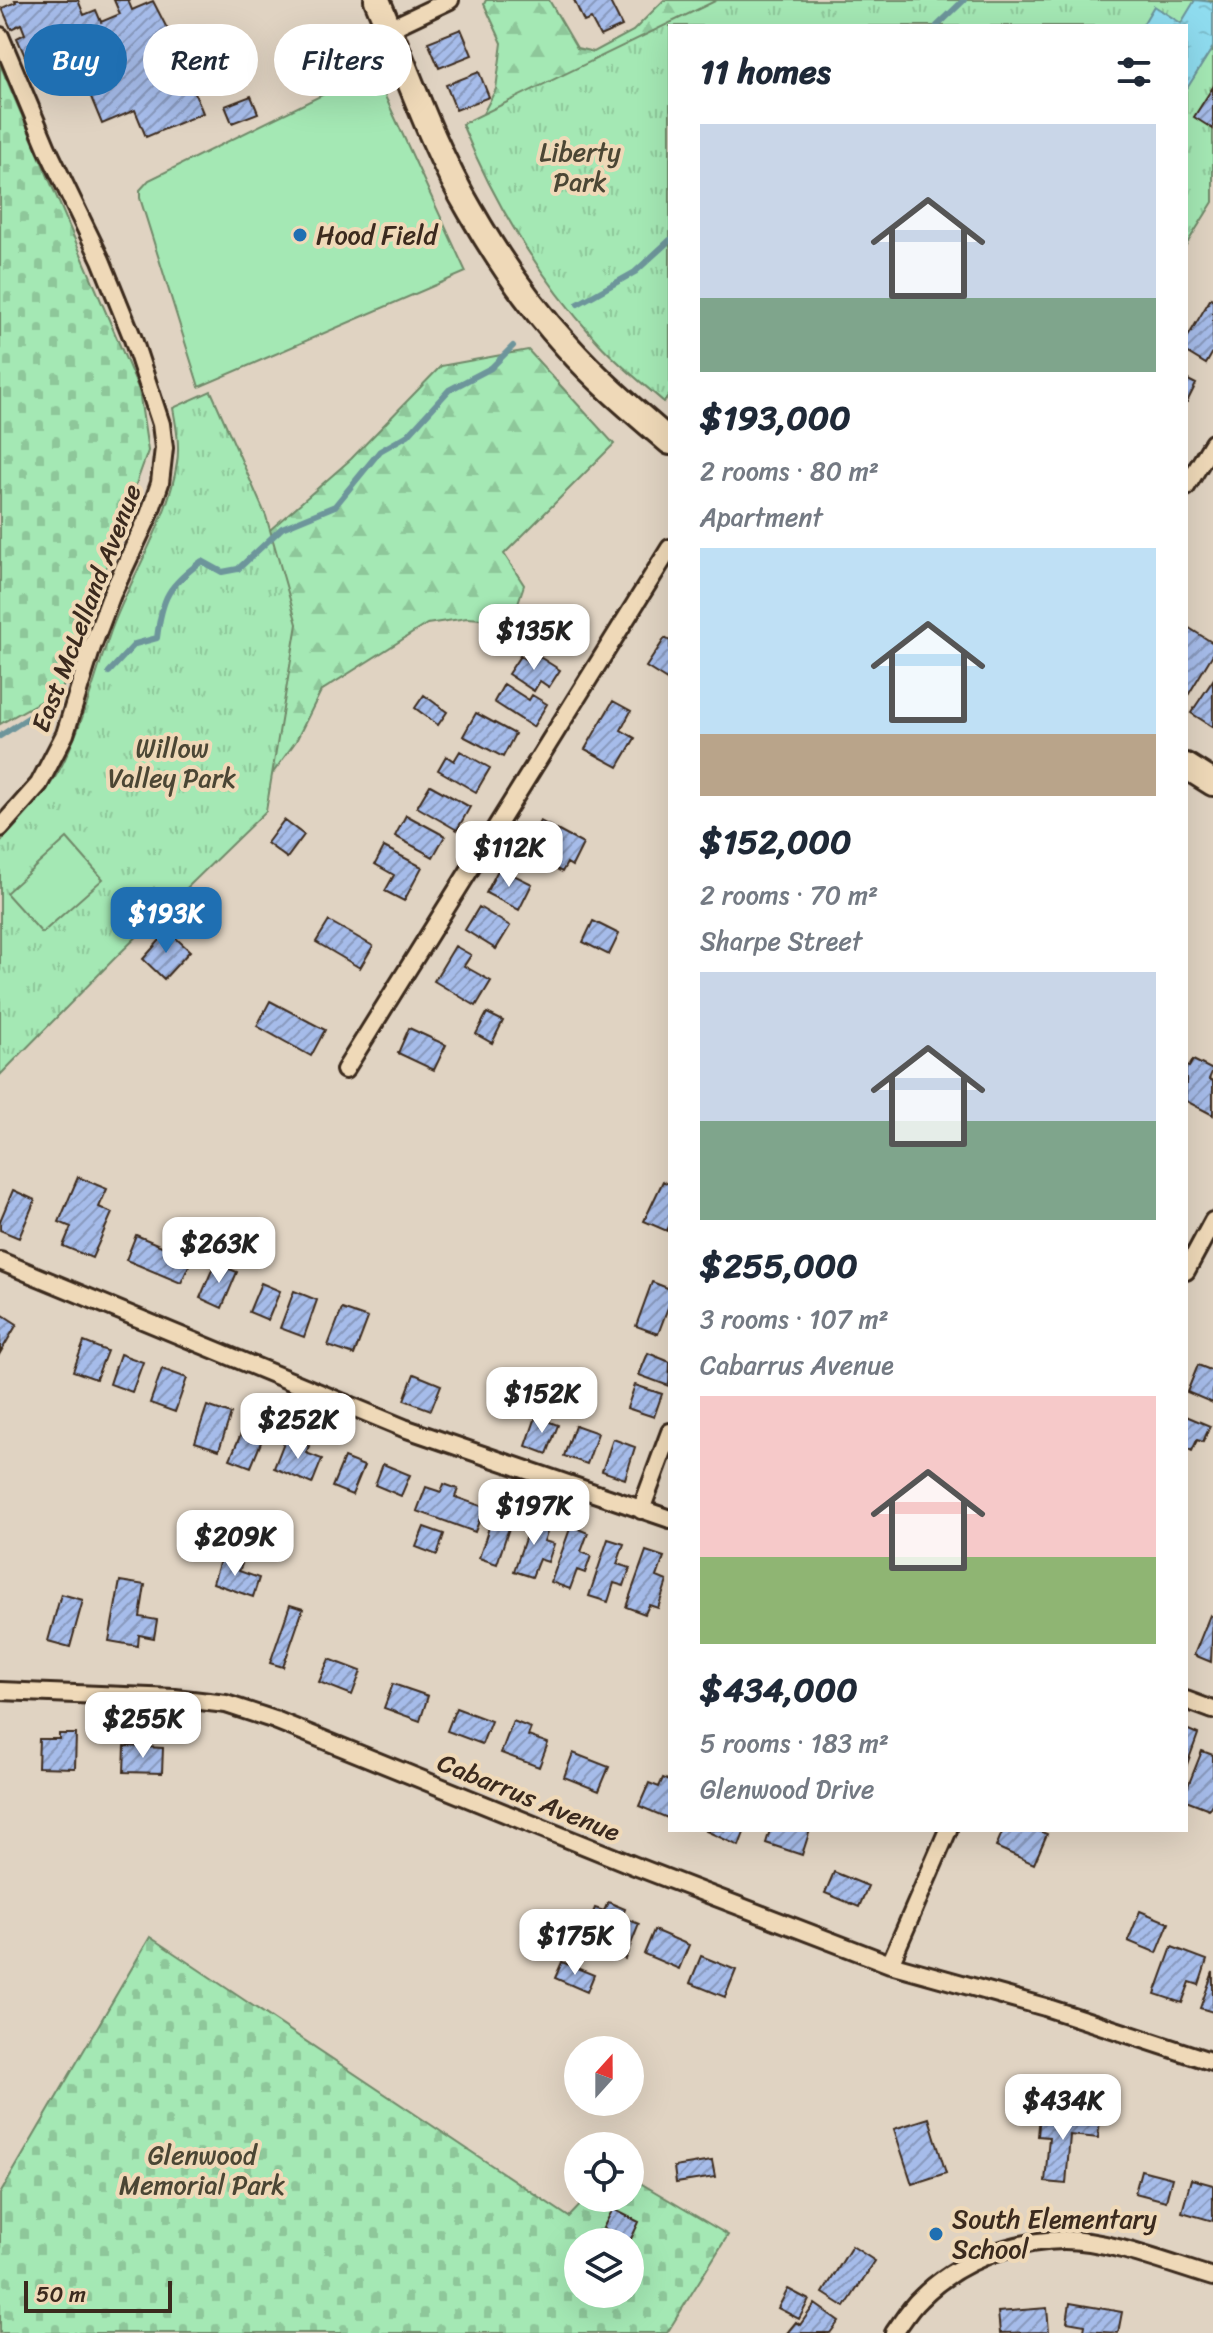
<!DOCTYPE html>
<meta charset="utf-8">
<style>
:root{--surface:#fff;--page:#f6f6f7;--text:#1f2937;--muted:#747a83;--accent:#1f6fb2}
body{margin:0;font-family:Sriracha,sans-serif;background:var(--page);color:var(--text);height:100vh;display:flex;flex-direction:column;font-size:30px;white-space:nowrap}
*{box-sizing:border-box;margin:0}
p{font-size:26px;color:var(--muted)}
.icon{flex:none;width:44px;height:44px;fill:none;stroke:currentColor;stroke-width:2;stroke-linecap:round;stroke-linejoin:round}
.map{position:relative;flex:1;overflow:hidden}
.side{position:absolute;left:668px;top:24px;width:520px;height:1808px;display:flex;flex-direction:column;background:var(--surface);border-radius:0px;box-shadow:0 8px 32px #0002}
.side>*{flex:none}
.guide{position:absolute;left:24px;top:24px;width:524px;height:72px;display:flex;gap:16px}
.needle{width:52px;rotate:21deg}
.tools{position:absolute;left:564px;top:2036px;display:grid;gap:16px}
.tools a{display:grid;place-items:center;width:80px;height:80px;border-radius:50%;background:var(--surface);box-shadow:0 8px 32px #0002;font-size:40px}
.scale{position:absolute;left:24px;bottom:20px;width:148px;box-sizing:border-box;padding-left:8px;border:4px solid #3b2a1e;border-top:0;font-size:22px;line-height:28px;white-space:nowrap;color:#3b2a1e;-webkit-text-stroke:6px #efd9b8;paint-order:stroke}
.price{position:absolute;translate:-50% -68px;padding:0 18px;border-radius:16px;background:#fff;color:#222;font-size:26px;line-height:52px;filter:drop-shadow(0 2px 4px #0008)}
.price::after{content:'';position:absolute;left:50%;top:48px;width:24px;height:18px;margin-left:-12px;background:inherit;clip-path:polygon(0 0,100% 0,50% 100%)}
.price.active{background:var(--accent);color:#fff}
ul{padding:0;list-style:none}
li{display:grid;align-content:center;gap:16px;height:424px;padding:0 32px}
li span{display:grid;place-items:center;height:248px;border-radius:0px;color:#555}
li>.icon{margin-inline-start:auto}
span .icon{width:144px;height:144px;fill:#fffc;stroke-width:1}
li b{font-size:34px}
h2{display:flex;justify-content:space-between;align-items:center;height:96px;padding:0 32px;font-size:34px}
.pill{padding:0 28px;border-radius:36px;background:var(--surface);box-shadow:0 8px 32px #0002;font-size:28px;line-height:72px}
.pill.active{background:var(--accent);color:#fff}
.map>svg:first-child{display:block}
</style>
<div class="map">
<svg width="1213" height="2333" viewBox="0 0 1213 2333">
<defs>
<pattern id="forest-firs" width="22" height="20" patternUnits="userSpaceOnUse" patternTransform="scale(2)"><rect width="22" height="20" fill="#a4e8b4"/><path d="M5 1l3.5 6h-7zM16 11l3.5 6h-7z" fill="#8ec79a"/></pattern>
<pattern id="cemetery-stones" width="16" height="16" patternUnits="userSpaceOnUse" patternTransform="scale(2)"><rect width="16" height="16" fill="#a4e8b4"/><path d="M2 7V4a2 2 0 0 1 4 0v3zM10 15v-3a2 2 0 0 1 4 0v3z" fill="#8ec79a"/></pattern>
<pattern id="park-tufts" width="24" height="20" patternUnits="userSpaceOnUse" patternTransform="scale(2)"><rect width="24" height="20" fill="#a4e8b4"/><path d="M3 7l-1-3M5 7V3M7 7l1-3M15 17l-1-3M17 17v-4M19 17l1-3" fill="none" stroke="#8ec79a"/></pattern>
<pattern id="water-ripples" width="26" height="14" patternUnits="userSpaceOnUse" patternTransform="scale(2)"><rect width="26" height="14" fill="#8fdcef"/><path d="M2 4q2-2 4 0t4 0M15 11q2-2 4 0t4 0" fill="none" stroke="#7cbdcc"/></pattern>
<pattern id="building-hatch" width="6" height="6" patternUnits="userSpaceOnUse" patternTransform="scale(2)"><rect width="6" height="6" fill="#a6bcea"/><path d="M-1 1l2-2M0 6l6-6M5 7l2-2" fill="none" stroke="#8899bd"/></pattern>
</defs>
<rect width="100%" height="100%" fill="#e0d3c2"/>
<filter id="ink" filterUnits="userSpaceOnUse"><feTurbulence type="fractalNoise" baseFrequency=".0125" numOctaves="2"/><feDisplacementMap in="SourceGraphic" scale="16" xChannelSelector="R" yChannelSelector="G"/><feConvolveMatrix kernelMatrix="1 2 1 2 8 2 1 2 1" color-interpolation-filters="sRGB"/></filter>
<g filter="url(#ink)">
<!-- forest -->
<path fill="url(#forest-firs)" stroke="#708969" stroke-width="2" d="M486 0H549L577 48 594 52 633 31 664 0H1091L670 26 475 129 496 89 502 43 484 4Z
M528 350 614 444 504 554 524 585 512 621 467 618 427 624 321 691 296 741 249 806 191 599 351 459 441 366Z"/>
<!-- cemetery -->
<path fill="url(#cemetery-stones)" stroke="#708969" stroke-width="2" fill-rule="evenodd" d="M0 64 139 390 148 451 62 689 0 724Z
M150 1937 569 2217 587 2198H630V2177L728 2235 667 2333H0V2194ZM578 2242H630V2294H578Z"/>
<!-- park -->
<path fill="url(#park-tufts)" stroke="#708969" stroke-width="2" d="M717 0H1213V202L1186 245V26H670V394L664 402C641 382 615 362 595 339 538 275 494 203 462 124Z
M211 391 266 516 297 624 266 811 116 957 0 1075V843C23 817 49 793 64 761 85 719 96 672 112 628 132 575 169 518 177 463 180 445 176 425 173 408Z"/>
<!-- pitch -->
<path fill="#a4e8b4" stroke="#708969" stroke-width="2" d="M373 70 466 272 199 387 140 198V190L149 180Z
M67 838 103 879 42 933 6 893Z"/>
<!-- water -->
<path fill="url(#water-ripples)" stroke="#6d959b" stroke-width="2" d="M1195 0 1213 2V47L1186 90V26H1142L1154 6 1181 23Z"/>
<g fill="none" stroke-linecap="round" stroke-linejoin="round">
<!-- stream -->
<path stroke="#6d959b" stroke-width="6" d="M937 26 964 0
M578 304 635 272 670 240
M109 672 135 644 157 638C162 597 168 586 202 561L222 572 238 569 282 528 335 506 380 451 408 435 449 390 491 368 513 346
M0 736 31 716"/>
</g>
<!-- building -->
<path fill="url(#building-hatch)" stroke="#3b2a1e" stroke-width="2" d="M15 0H78L84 15 96 10 101 22 120 14 114 0H128L132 10 153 1 174 42 183 38 200 76 190 81 203 113 146 137 135 110 102 124 86 85 116 72 106 48 108 46 104 36 94 40 102 58 38 86 17 38 25 34 21 24 11 29 2 8 16 2Z
M574 0H609L622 26 600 36 591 19 584 22Z
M461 29 472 55 439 68 428 42Z
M479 72 489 97 456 110 446 85Z
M1213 87V129L1194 117Z
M251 96 258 113 232 123 225 106Z
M1211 298 1213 300V352L1206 364 1186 352V340Z
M1186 379 1196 384 1187 402H1186Z
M1186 626 1213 643V654L1187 697Z
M665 638 670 641V682L646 667Z
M535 654 560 670 549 687 540 681 534 691 508 674 520 656 529 662Z
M1213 680V727L1191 713Z
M504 684 529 700 532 695 547 704 533 727 494 702Z
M424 695 447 712 438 725 415 708Z
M613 701 631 711 621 730 635 738 618 767 585 749Z
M476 713 515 734 503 757 463 736Z
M460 751 490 768 476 792 438 770 446 756 454 761Z
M430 785 470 807 457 830 417 807Z
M406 815 445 836 433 857 395 836Z
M284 820 304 835 287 858 267 843Z
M540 821 583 844 572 866 567 863 562 872 524 852Z
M384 847 422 867 404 901 385 891 394 875 375 864Z
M499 868 532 884 519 910 486 893Z
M479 907 510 926 496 949 465 930Z
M329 921 373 946 360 968 316 942Z
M593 921 619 934 609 955 583 942Z
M168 931 190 951 164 979 143 959Z
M455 946 471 955 464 966 491 981 476 1006 434 981Z
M270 1001 325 1030 311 1056 257 1026Z
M487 1013 503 1021 492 1043 476 1034Z
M409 1028 446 1045 434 1070 398 1053Z
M1193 1060 1213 1070 1209 1079 1213 1081V1115L1186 1101V1066L1189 1067Z
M78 1177 107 1189 99 1207 112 1213 92 1258 63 1246 71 1227 59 1222Z
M663 1181 670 1185V1224L667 1231 644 1221Z
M13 1190 35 1200 19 1238 0 1230V1221Z
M136 1235 192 1259 181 1283 126 1260Z
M215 1263 237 1272 222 1308 200 1298Z
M652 1282 670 1289V1302L658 1334 636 1326Z
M261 1283 280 1291 268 1320 249 1312Z
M294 1291 317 1300 304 1337 280 1328Z
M342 1309 368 1318 354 1355 328 1346Z
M0 1313 17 1324 0 1353Z
M84 1342 107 1351 96 1379 73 1371Z
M648 1353 670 1362 669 1386 639 1375Z
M120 1354 143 1362 132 1392 110 1384Z
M1198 1365 1213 1371V1403L1187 1392Z
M162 1369 187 1378 175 1412 150 1403Z
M414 1374 441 1385 431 1410 404 1400Z
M635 1385 662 1394 654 1417 627 1408Z
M207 1406 231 1414 219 1450 195 1442Z
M1186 1416 1210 1426 1203 1442 1197 1440 1192 1451 1186 1448Z
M536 1417 558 1425 547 1454 526 1446Z
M575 1425 598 1433 587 1464 564 1456Z
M244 1427 264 1435 251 1467 230 1459Z
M286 1437 309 1446 306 1453 322 1459 312 1484 274 1468Z
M613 1439 635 1447 625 1479 602 1471Z
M344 1458 364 1466 352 1495 332 1487Z
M383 1464 410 1475 401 1496 375 1485Z
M444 1484 458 1489 455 1497 484 1507 475 1532 417 1511 426 1487 441 1492Z
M497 1503 515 1510 497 1564 479 1558Z
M533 1515 551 1521 544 1541 554 1544 548 1562 539 1559 532 1577 514 1571Z
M571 1526 588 1533 581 1552 591 1556 585 1573 577 1570 570 1589 551 1582Z
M424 1527 444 1534 437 1555 416 1547Z
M608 1539 624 1544 617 1564 630 1568 624 1586 614 1583 608 1602 589 1596Z
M646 1551 664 1557 657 1577 667 1581 658 1608 649 1605 645 1614 626 1607Z
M221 1557 242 1564 239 1571 259 1578 253 1597 213 1583Z
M120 1581 145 1585 140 1617 157 1620 154 1638 139 1635 138 1646 109 1641Z
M61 1594 83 1600 70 1647 48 1641Z
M290 1605 303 1609 283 1667 270 1663Z
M1210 1615 1213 1617 1211 1662 1194 1655Z
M329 1659 361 1671 352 1695 319 1682Z
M393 1684 428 1696 420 1721 384 1708Z
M456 1708 491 1721 482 1744 447 1731Z
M513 1721 531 1728 528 1736 548 1743 539 1767 501 1753Z
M1186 1729 1198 1734 1186 1767Z
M59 1734H76L75 1768 38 1767 39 1739H59Z
M125 1746 163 1748 162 1773 124 1772Z
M1202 1751 1213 1755V1802L1209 1809 1186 1800V1791Z
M573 1753 609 1767 599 1791 564 1777Z
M663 1778 670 1781V1819L639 1806 649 1783 659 1787Z
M704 1830H745L739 1846Z
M770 1830H810L802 1855 766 1843Z
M1003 1830H1036L1047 1834 1034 1864 996 1847Z
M834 1872 868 1886 859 1907 825 1893Z
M608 1902 625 1909 622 1917 639 1924 625 1959 607 1952 612 1940 586 1929 595 1908 604 1911Z
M1140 1911 1169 1923 1157 1953 1128 1941Z
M654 1930 689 1945 679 1969 644 1954Z
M1172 1947 1207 1960 1199 1985 1190 1982 1182 2003 1155 1994Z
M701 1956 736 1970 725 1997 690 1983Z
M562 1962 594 1975 587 1992 555 1978Z
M1213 1972V2012L1200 2008Z
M1040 2115 1100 2120 1098 2138 1070 2135 1066 2184 1045 2182 1049 2137 1038 2136Z
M929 2118 946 2173 912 2184 894 2129Z
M712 2161 715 2177 676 2183 674 2167Z
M1141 2170 1172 2178 1166 2201 1135 2193Z
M1191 2179 1213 2185V2221L1182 2212Z
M613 2209 639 2222 630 2241 603 2228Z
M852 2246 875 2261 845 2307 823 2293Z
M788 2289 809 2300 799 2319 778 2308Z
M1070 2303 1122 2312 1118 2333 1084 2331 1085 2325 1067 2322Z
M815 2304 839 2321 830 2333H787L796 2322 800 2325Z
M1047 2308 1049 2332 1000 2333 998 2312Z"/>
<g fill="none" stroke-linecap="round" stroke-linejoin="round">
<defs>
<path id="street" d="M389 29 450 0
M0 36 47 148 101 260 133 339 161 424 164 448 160 483 149 515 112 594 92 647 65 734 39 784 0 828
M1186 487 1213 443
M345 1070 670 548
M0 1261 404 1428 670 1519
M1186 1271 1213 1221
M641 1510 670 1432
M0 1691 175 1698 226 1704 275 1720 635 1866 890 1964 1045 2007 1213 2062
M1186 1700 1213 1710
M890 1964 948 1830
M894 2333C902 2322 910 2308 920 2299 957 2261 1012 2241 1064 2240 1109 2240 1169 2264 1213 2277"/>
<path id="secondary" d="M377 0C407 71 432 146 471 212 498 259 530 306 567 346 598 381 634 411 670 442
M1186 766 1213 783"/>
</defs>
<!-- street casing -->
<use href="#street" stroke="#3b2a1e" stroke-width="22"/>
<!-- secondary casing -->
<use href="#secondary" stroke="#3b2a1e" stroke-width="30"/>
<!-- street -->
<use href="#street" stroke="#efd9b8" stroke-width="16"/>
<!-- secondary -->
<use href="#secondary" stroke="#efd9b8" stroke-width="24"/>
</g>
</g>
<!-- markers -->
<g fill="#1f6fb2" stroke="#efd9b8" stroke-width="3">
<circle cx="300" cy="235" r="8"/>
<circle cx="936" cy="2234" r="8"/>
</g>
<g text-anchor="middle" stroke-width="8" stroke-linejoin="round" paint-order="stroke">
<!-- park labels -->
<g font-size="26" fill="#4b4634" stroke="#efd9b8">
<text x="580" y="161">Liberty<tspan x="580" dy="30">Park</tspan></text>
<text x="172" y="757">Willow<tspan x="172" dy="30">Valley Park</tspan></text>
<text x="202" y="2164">Glenwood<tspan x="202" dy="30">Memorial Park</tspan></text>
</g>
<!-- poi labels -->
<g font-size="26" fill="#3b2a1e" stroke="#efd9b8" text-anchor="start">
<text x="316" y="244">Hood Field</text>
<text x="952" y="2228">South Elementary<tspan x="952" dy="30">School</tspan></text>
</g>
<!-- street labels -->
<g font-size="26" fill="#3b2a1e" stroke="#efd9b8">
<text transform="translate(86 608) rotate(-69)" y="9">East McLelland Avenue</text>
<text transform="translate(529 1797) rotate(22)" y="9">Cabarrus Avenue</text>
</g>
</g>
</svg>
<div class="tools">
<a><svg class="needle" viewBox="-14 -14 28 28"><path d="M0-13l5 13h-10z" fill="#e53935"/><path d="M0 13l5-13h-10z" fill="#747a83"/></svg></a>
<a><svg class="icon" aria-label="locate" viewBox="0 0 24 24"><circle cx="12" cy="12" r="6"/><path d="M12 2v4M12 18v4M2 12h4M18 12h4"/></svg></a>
<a><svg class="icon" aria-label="layers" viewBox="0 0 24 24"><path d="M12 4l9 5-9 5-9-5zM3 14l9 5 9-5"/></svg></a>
</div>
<div class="scale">50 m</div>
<b class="price" style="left:534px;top:672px">$135K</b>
<b class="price" style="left:509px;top:889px">$112K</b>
<b class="price active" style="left:166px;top:955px">$193K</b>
<b class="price" style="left:219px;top:1285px">$263K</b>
<b class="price" style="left:542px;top:1435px">$152K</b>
<b class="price" style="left:298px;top:1461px">$252K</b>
<b class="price" style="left:534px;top:1547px">$197K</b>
<b class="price" style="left:235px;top:1578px">$209K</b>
<b class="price" style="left:143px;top:1760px">$255K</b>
<b class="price" style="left:575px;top:1977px">$175K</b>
<b class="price" style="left:1063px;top:2142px">$434K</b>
<div class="guide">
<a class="pill active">Buy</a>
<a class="pill">Rent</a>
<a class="pill">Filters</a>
</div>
<section class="side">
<h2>11 homes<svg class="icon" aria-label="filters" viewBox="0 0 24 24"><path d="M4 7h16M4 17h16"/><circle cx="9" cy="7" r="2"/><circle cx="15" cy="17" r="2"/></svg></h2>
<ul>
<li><span style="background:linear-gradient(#c9d6e8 70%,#7fa58c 0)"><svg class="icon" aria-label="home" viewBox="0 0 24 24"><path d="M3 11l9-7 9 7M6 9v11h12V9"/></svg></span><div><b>$193,000</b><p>2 rooms · 80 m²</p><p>Apartment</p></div></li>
<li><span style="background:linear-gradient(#bfe0f5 75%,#b9a48a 0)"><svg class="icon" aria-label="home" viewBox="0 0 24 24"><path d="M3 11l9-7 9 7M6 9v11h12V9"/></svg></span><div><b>$152,000</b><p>2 rooms · 70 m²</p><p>Sharpe Street</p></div></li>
<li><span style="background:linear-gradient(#c9d6e8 60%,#7fa58c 0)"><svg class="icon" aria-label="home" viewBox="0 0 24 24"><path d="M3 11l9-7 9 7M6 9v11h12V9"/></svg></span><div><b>$255,000</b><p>3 rooms · 107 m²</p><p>Cabarrus Avenue</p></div></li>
<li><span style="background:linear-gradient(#f6c9c9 65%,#8fb573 0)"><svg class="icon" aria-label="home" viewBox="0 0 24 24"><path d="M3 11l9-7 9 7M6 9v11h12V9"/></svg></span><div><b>$434,000</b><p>5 rooms · 183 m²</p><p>Glenwood Drive</p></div></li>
</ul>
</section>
</div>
